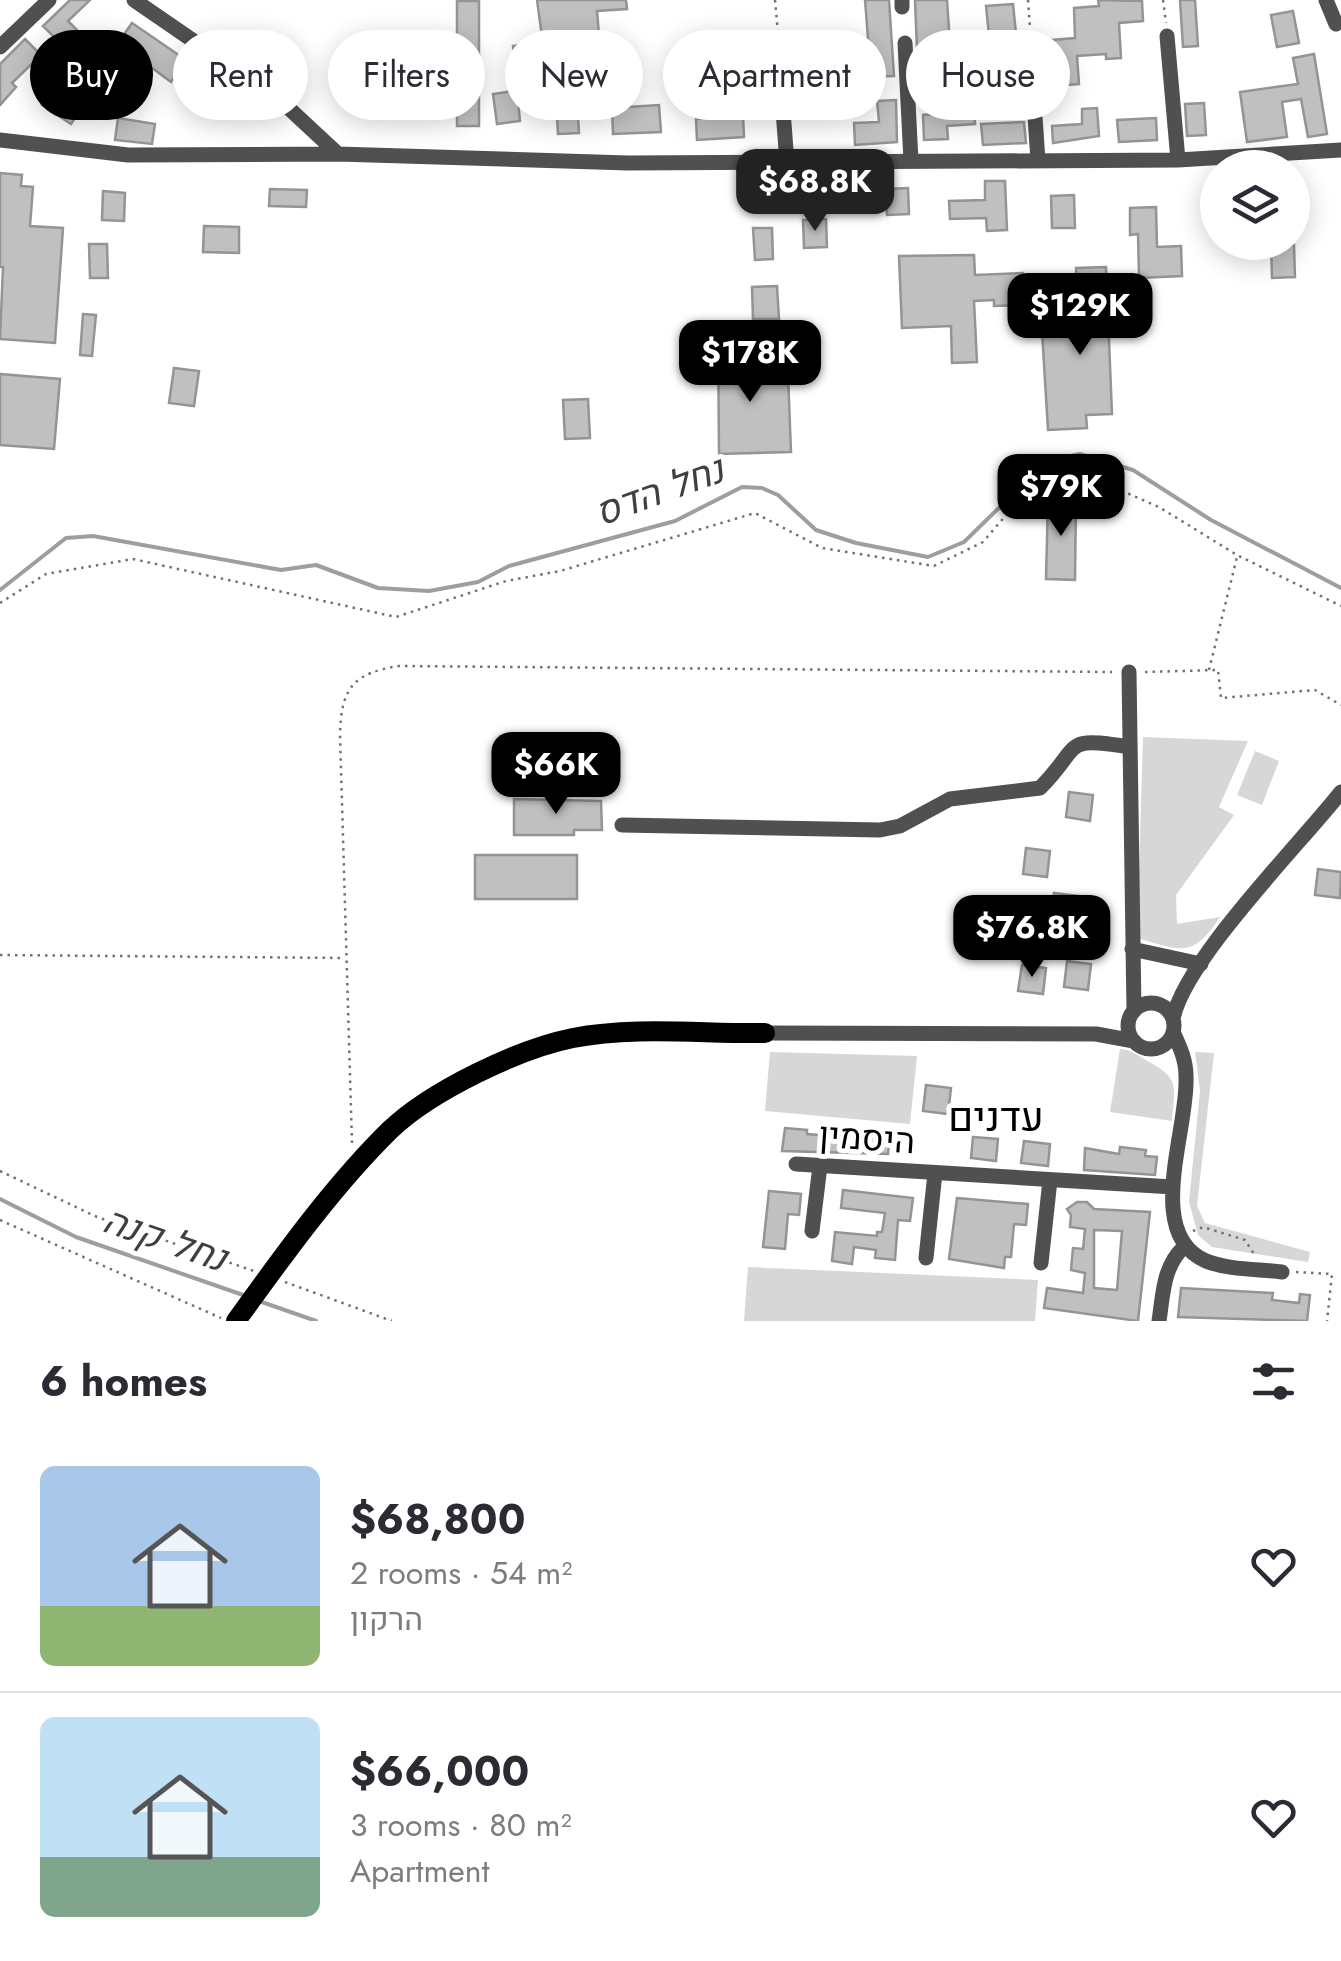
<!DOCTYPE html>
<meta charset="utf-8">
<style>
:root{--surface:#fff;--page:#f2f2f3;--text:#2b2b33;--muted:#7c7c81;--line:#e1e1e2;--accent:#000}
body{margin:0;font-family:Jost,Heebo,sans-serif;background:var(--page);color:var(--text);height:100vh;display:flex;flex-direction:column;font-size:38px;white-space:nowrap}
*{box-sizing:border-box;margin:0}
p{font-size:32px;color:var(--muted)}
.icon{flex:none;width:55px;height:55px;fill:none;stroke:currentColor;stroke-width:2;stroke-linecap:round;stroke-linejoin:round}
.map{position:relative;height:1321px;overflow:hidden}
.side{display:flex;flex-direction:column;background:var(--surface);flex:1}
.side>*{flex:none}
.banner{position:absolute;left:30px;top:30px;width:1282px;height:90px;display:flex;gap:20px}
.tools{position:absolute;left:1200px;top:150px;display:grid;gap:20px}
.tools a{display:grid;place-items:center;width:110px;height:110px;border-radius:50%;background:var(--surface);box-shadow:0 5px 25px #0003;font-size:50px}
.price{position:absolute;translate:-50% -85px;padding:0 22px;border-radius:20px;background:var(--accent);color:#fff;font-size:32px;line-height:65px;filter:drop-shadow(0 2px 5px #0008)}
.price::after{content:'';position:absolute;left:50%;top:60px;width:30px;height:22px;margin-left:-15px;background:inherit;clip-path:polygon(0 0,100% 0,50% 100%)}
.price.current{background:#222;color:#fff}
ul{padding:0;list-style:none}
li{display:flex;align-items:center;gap:30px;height:250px;padding:0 40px}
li+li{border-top:2px solid var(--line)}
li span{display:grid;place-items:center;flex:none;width:280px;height:200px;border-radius:15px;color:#555}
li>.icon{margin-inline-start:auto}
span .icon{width:120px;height:120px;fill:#fffc;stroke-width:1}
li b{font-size:42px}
h2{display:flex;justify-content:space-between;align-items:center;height:120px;padding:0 40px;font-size:42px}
.tag{padding:0 35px;border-radius:45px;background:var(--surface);box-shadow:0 5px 25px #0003;font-size:35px;line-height:90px}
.tag.current{background:var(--accent);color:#fff}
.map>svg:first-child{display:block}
</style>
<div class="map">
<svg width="1341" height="1321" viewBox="0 0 1341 1321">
<rect width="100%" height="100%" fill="#fff"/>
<!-- green -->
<path fill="#d7d7d7" d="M1143 737 1248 741 1219 807 1234 815 1176 895 1177 924 1220 917C1192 960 1181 950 1137 938Z
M1255 751 1279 761 1262 805 1237 795Z
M1120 1049C1132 1050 1139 1056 1149 1062 1181 1079 1174 1088 1172 1121L1110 1112Z
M770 1052 917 1056 910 1124 765 1111Z
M1195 1052 1214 1053 1197 1206 1205 1223 1310 1252 1308 1262 1212 1247 1198 1235 1189 1202 1200 1091Z
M748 1267 1038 1280 1035 1321H744Z"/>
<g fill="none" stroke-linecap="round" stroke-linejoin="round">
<!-- stream -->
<path stroke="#9e9e9e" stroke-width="4" d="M0 590 66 538 93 536 281 570 316 565 378 588 429 591 478 582 509 566 675 521 742 487 762 488 778 495 816 530 856 543 928 557 964 542 1047 461 1080 454 1133 470 1211 520 1341 588
M0 1199 76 1237 246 1296
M259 1301 316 1321"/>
</g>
<!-- building -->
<path fill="#c0c0c0" stroke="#949494" stroke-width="2.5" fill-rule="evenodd" d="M70 0H90L68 21 89 42 74 57 43 26Z
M537 0H626L627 9 597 11 599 35 578 36 580 77 558 78 556 44H543Z
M865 0H889L894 76 871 77Z
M915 0H947L952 72 918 75Z
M1098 0 1142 1 1143 21 1119 23 1121 58 1106 59V54L1077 56 1079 84 1054 86 1052 40 1075 38 1074 8 1099 6Z
M1180 0H1195L1198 46 1183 47Z
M457 1H479V126H457Z
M1013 4 1021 83 994 85 986 6Z
M1293 11 1299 43 1277 47 1271 15Z
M132 23 186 60 171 82 118 43Z
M25 39 41 55 12 83 16 87 0 105V64Z
M529 44 540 97 518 101 520 121 497 124 493 94 521 90 513 46Z
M755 53 757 84 735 85 734 55Z
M1314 54 1327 134 1308 137 1301 99 1282 102 1287 137 1247 142 1240 92 1298 84 1293 58Z
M395 69H411L410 110H395Z
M59 79 88 98 71 124 42 105Z
M974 97 975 124 947 126 948 139 924 140 923 115 958 112 957 98Z
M577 100 579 133 558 134 556 102Z
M896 100 897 142 855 145 854 123 879 122 877 101Z
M1204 103 1206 135 1187 136 1185 104Z
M659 105 661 132 613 134 612 108Z
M1097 108 1099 136 1053 143 1052 126 1082 124V109Z
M743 116 744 137 697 140 696 119Z
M118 118 155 124 152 144 115 140Z
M1156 118 1157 140 1119 142 1117 120Z
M1024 122 1026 143 983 145 981 124Z
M0 173 22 175 21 186 33 187 30 226 63 228 55 343 0 339 3 267H0Z
M985 181H1005L1007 230 987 231 986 218 950 219 949 201 985 200Z
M908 188 909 214 887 215 885 189Z
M270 189 307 190 306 207 269 206Z
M103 191 125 193 124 221 102 220Z
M1074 195 1075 228H1052L1051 196Z
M1156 207 1157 247 1181 246 1182 276 1139 278 1138 234 1130 235V208Z
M826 219 827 247 804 248 803 220Z
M204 226 239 227V253L203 252Z
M753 228H772L773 259 755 260Z
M89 244H107L108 278H90Z
M1294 245 1295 277 1272 278 1271 246Z
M974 255 975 275 1023 273 1024 305 994 306V300L974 301 977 362 952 363 951 326 902 328 899 256Z
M1106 267 1112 414 1086 415 1087 428 1048 430 1042 331 1078 330 1076 268Z
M777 286 779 319H753L752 287Z
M83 314 96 315 92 356 80 355Z
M736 329 742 376 788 374 791 452 719 454 718 330Z
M174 368 199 371 194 406 169 403Z
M0 374 60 379 54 449 0 445Z
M588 399 590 438 565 439 563 400Z
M1048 499H1076L1075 580 1046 579Z
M1069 792 1093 795 1090 821 1066 817Z
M514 799 601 801 602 830H574V835H514Z
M1026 848 1050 851 1047 877 1023 874Z
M475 855H577V899H475Z
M1318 869 1341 872 1340 898 1315 895Z
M1054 893 1079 896 1075 922 1051 919Z
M1067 961 1091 964 1088 990 1064 987Z
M1022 965 1046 968 1043 994 1018 991Z
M926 1085 951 1088 948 1114 923 1111Z
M785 1128 807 1130V1134L871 1139V1133L890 1134 888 1154 782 1151Z
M973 1137 998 1139 996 1161 971 1158Z
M1024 1141 1050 1144 1048 1166 1021 1163Z
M1120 1147 1146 1150 1145 1156 1157 1157 1155 1175 1084 1170 1085 1148 1119 1154Z
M843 1190 913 1198 910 1221 898 1220 895 1260 875 1258 876 1250 854 1247 852 1264 832 1261 835 1232 877 1236V1232H882L885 1213 841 1208Z
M769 1191 801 1194 799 1215 788 1214 785 1249 763 1247Z
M957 1198 1028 1204 1026 1225 1014 1224 1011 1257H1005L1004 1268 949 1259Z
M1077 1202H1087L1094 1209 1150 1212 1138 1321 1044 1308 1047 1288 1083 1293 1085 1273 1071 1270 1073 1248 1083 1249 1085 1229 1070 1227 1071 1215 1067 1209ZM1094 1230 1122 1231 1117 1290 1094 1288Z
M1181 1288 1273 1293 1272 1300 1299 1303 1300 1294 1310 1295 1307 1321 1178 1317Z"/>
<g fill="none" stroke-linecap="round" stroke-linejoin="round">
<!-- path -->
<path stroke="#727272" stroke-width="2.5" stroke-dasharray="2.5 5" stroke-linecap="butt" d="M775 0 778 33
M1028 0 1030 28
M1163 0 1166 23
M0 603 46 574 133 559 396 617 506 581 560 571 755 513 822 548 934 566 983 542 1036 480 1064 474 1095 479 1159 507 1237 555 1341 606
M1209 670 1237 557
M1145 672 1218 670 1221 698 1315 690 1341 705
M0 955 345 958
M352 1143 340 735C341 688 353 673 399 666L1112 672
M0 1171 97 1217 254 1271
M0 1220 221 1318
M1193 1231 1203 1227 1245 1240 1256 1257
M1296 1272 1332 1274 1327 1321
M285 1282 392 1321"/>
<!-- minor -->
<path stroke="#505050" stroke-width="15" d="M134 0 281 101 338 154
M902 0V7
M1326 0 1336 24
M1167 36 1178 160
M1030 42 1038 161
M905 43 911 161
M778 45 787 163
M0 47 49 0
M0 140 128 155 338 154 628 163 1178 160 1341 150
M1129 672 1134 1011
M622 825 880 830 900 826 950 799 1040 788C1083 745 1060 736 1129 747
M1132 949 1201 964
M1128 1026a23 23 0 1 1 46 0a23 23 0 1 1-46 0Z
M1173 1019C1184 961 1300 844 1341 792
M1173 1032C1180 1047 1186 1060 1186 1076 1189 1129 1143 1234 1206 1261 1228 1270 1259 1269 1282 1272
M765 1033 1096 1034 1134 1041
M796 1164 1173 1187
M812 1231 820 1166
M926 1258 935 1173
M1041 1263 1050 1180
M1159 1321C1163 1295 1163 1266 1184 1247"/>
<!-- major -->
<path stroke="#000" stroke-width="20" d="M236 1321C283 1256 333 1186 390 1130 431 1091 518 1049 573 1038 635 1026 702 1034 765 1033"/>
</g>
<g text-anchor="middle" stroke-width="10" stroke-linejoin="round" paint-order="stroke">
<!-- street labels -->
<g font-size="35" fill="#000" stroke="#fff">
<text transform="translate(867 1138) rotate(4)" y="12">היסמין</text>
</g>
<!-- water labels -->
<g font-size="38" font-style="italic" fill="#3f3f3f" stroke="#fff">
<text transform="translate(659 491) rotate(-20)" y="13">נחל הדס</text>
<text transform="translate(165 1239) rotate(19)" y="13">נחל קנה</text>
</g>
<!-- quarter labels -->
<g font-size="40" fill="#000" stroke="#fff">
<text x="996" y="1131">עדנים</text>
</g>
</g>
</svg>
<div class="tools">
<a><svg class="icon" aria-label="layers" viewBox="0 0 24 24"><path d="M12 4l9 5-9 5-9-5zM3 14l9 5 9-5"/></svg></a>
</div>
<b class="price current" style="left:815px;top:234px">$68.8K</b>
<b class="price" style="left:1080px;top:358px">$129K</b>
<b class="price" style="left:750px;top:405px">$178K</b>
<b class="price" style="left:1061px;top:539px">$79K</b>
<b class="price" style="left:556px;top:817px">$66K</b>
<b class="price" style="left:1032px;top:980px">$76.8K</b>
<div class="banner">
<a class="tag current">Buy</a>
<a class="tag">Rent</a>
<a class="tag">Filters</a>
<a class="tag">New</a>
<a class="tag">Apartment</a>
<a class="tag">House</a>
</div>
</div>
<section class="side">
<h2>6 homes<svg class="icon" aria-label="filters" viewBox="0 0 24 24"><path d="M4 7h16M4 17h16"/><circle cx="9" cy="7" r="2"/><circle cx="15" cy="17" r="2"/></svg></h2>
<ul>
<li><span style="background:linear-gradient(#a9c7e8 70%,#8fb573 0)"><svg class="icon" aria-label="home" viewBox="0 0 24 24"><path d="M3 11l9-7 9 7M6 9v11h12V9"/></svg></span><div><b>$68,800</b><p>2 rooms · 54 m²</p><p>הרקון</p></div><svg class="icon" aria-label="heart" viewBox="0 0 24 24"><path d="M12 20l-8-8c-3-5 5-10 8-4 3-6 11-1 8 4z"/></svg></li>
<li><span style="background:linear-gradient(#bfe0f5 70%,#7fa58c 0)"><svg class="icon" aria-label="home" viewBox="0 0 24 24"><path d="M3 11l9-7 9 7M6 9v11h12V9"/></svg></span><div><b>$66,000</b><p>3 rooms · 80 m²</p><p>Apartment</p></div><svg class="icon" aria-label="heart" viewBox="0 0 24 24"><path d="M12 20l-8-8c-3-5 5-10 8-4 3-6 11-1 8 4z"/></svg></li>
</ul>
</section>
